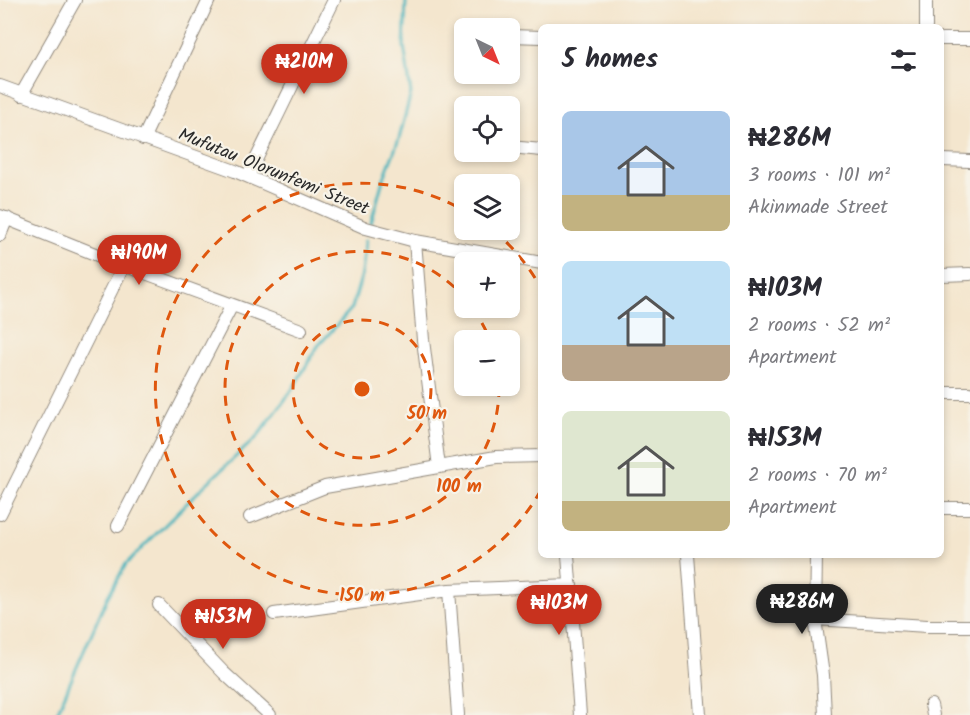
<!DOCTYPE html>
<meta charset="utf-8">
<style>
:root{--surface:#fff;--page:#f7f7f7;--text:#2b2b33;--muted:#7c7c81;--accent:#c8321e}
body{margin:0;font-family:Kalam,sans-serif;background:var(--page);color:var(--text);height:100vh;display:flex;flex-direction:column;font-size:22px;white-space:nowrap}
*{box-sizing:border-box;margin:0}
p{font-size:20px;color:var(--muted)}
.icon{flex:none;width:33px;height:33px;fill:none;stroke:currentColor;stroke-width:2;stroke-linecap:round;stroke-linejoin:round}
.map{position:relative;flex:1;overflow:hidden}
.details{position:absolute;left:538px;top:24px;width:406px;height:534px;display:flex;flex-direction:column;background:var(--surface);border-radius:9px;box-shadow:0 3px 9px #0003}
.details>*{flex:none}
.needle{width:39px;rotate:137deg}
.tools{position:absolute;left:454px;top:18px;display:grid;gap:12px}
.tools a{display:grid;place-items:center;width:66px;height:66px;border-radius:9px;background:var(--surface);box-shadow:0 3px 9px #0003;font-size:30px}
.price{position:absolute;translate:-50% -51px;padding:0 14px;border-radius:21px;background:var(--accent);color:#fff;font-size:20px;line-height:39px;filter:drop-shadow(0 2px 3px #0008)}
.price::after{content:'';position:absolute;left:50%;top:36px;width:18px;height:14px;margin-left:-9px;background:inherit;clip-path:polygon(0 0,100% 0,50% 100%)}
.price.current{background:#222;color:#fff}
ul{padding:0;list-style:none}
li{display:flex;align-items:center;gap:18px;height:150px;padding:0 24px}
li span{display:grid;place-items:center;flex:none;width:168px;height:120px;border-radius:9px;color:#555}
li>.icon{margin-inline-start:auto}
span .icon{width:72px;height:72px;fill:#fffc;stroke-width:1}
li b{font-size:26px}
h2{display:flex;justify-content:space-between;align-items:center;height:72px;padding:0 24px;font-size:26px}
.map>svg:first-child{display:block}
</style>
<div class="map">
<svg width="970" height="715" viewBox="0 0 970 715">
<rect width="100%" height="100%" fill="#f7f3e8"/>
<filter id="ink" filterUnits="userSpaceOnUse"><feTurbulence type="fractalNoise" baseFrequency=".0167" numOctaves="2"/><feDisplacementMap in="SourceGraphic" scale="12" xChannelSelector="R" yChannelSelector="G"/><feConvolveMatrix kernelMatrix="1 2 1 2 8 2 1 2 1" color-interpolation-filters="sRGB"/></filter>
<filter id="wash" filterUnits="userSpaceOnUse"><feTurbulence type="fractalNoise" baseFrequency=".008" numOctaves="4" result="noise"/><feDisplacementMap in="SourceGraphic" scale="24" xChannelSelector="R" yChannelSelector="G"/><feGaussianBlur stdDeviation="1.35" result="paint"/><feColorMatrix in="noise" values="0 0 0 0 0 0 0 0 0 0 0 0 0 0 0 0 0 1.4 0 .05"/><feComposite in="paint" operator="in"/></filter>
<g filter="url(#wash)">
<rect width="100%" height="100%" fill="#f4e6ce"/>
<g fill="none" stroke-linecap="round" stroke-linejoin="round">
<!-- stream -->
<path stroke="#45b4bd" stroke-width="3" d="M371 223 382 183 399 139 411 93 404 46 406 0
M56 715 107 598 126 564 203 487 257 437 290 393 318 346 352 308 362 274 366 240"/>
</g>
</g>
<g filter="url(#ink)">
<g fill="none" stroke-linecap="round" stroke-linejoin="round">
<defs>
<path id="minor" d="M926 27V0
M510 36 542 37
M942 39H970
M0 86 235 171 366 228 415 241 542 263
M21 95 75 0
M143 139 209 0
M510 147 542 150
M942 160 970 161
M248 176 334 0
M0 216 110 260 301 330
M0 235 7 218
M415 241 423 340 439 467
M942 275 970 274
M942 393H970
M942 508H970
M0 514 124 265
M250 517 325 487 496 457 542 456
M118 526 232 305
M568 555 580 715
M688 555 700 715
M816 555 815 619 823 675 825 715
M449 590 458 715
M159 605 224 673 270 715
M274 614 449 590 571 585
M815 619 927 626H970
M931 705 933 715"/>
</defs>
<!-- minor casing -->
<use href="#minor" stroke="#90887c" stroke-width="14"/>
<!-- minor -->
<use href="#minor" stroke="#fff" stroke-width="12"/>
</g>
</g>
<!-- distance rings -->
<g fill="none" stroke="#df570e" stroke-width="3" stroke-dasharray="10 8">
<circle cx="362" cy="389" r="69"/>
<path d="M472 308A137 137 0 0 1 490 340M499 387A137 137 0 1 1 465 298"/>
<path d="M541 490A206 206 0 1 1 463 210M493 230A206 206 0 0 1 541 288"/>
</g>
<g text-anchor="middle" stroke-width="4.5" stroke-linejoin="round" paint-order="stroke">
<!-- street labels -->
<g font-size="18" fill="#2b2b2b" stroke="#f7f3e8">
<text transform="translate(274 171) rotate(22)" y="6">Mufutau Olorunfemi Street</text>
</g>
</g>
<circle cx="362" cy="389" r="9" fill="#df570e" stroke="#f7f3e8" stroke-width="3"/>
<g font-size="18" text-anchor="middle" font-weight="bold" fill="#df570e" stroke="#f7f3e8" stroke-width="4.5" stroke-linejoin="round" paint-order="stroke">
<text x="427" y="419">50 m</text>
<text x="459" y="492">100 m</text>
<text x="362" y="601">150 m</text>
</g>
</svg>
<div class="tools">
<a><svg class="needle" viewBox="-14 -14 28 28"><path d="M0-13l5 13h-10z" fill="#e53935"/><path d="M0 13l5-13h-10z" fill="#7c7c81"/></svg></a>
<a><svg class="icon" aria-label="locate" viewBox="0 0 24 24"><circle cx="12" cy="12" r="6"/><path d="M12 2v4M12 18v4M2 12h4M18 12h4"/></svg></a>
<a><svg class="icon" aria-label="layers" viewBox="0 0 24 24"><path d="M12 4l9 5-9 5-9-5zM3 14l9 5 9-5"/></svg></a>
<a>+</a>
<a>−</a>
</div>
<b class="price" style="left:304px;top:95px">₦210M</b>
<b class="price" style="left:139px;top:286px">₦190M</b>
<b class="price current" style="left:802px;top:635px">₦286M</b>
<b class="price" style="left:559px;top:636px">₦103M</b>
<b class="price" style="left:223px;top:650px">₦153M</b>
<section class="details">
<h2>5 homes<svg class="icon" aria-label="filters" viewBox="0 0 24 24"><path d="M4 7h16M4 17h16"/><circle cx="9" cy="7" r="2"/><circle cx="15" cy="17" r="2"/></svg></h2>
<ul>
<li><span style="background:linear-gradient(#a9c7e8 70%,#c2b280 0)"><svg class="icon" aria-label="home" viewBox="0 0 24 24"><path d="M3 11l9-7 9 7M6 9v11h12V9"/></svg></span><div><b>₦286M</b><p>3 rooms · 101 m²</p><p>Akinmade Street</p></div></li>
<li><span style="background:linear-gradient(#bfe0f5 70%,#b9a48a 0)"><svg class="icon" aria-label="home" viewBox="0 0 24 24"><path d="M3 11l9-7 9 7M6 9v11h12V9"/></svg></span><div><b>₦103M</b><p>2 rooms · 52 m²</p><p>Apartment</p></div></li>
<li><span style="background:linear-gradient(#dfe7d0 75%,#c2b280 0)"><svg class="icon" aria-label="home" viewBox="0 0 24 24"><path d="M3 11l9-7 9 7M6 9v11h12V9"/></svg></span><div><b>₦153M</b><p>2 rooms · 70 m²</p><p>Apartment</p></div></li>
</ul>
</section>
</div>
